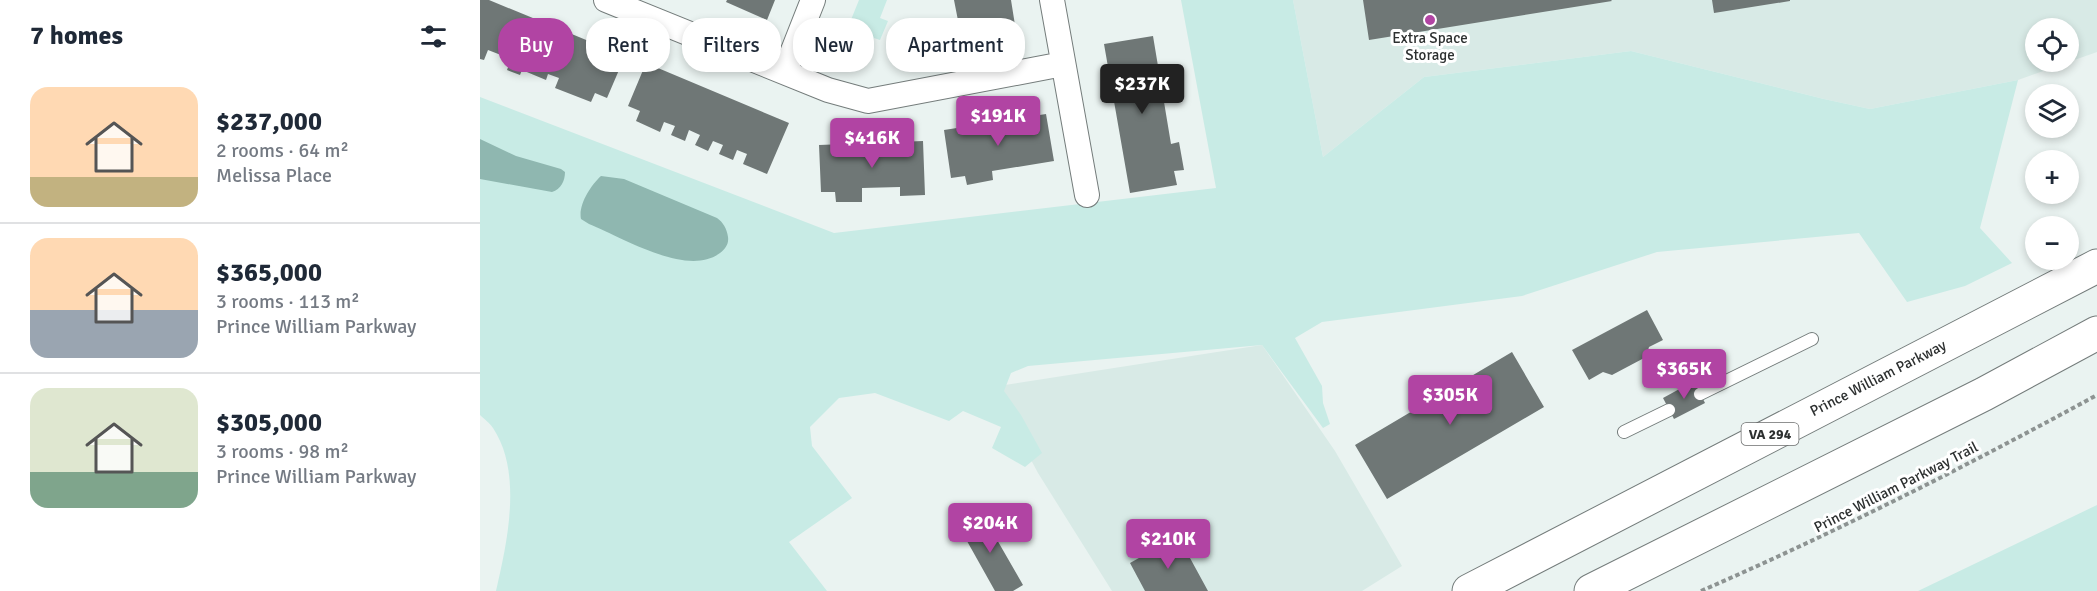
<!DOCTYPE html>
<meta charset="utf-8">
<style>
:root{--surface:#fff;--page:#f2f2f3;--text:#1f2937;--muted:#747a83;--line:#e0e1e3;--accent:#b144a3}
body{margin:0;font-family:Signika,sans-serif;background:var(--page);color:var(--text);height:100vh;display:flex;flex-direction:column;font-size:22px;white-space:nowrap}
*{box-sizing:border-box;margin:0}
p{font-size:20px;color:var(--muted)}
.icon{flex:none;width:33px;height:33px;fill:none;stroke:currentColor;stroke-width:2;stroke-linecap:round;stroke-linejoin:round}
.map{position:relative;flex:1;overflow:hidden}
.sheet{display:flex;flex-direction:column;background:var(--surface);width:480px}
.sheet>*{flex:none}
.guide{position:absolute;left:18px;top:18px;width:570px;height:54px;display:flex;gap:12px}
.tools{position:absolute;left:1545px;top:18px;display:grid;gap:12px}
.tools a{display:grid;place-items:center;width:54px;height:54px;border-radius:50%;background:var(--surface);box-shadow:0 3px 9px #0003;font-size:30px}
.price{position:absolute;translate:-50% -51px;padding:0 14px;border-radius:6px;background:var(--accent);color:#fff;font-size:20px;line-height:39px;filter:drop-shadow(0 2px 3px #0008)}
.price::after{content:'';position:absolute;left:50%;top:36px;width:18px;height:14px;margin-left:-9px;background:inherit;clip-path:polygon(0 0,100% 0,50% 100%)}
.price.current{background:#222;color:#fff}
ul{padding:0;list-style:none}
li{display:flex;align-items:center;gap:18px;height:150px;padding:0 30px}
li+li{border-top:2px solid var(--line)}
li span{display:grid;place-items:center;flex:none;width:168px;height:120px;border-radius:18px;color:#555}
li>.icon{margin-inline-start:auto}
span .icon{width:72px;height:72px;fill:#fffc;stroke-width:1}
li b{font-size:26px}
h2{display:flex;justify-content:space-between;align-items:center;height:72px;padding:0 30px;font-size:26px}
.tag{padding:0 21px;border-radius:24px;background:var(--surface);box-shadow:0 3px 9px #0003;font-size:21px;line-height:54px}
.tag.current{background:var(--accent);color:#fff}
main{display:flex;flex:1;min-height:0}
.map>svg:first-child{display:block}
</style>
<main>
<section class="sheet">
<h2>7 homes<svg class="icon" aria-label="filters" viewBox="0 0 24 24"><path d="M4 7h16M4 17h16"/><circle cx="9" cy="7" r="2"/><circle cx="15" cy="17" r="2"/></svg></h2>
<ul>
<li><span style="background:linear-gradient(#ffd9b3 75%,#c2b280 0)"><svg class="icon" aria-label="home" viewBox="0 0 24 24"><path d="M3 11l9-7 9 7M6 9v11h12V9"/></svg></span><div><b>$237,000</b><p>2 rooms · 64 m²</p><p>Melissa Place</p></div></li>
<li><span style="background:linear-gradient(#ffd9b3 60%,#9aa5b1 0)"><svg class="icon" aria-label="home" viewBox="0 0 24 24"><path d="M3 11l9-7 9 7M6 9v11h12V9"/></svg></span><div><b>$365,000</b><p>3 rooms · 113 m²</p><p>Prince William Parkway</p></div></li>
<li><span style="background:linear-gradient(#dfe7d0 70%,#7fa58c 0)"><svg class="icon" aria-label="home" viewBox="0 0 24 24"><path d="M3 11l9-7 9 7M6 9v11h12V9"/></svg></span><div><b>$305,000</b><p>3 rooms · 98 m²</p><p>Prince William Parkway</p></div></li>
</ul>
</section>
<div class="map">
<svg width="1617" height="591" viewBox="0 0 1617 591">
<rect width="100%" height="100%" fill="#eaf3f1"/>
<!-- built -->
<path fill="#d8eae6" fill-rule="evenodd" d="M813 0H1617V52L1538 80 1390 109 1344 99 1151 51 944 77 843 157ZM1556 28H1588V62H1556Z
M782 345 855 451 922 566 882 591H632L558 473 512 387Z"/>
<!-- green -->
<path fill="#c8ebe5" d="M379 0H407L400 18 408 21 400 40 394 38 390 48 364 37Z
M701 0H813L843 157 944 77 1151 51 1344 99 1390 109 1538 80 1500 228 1532 263 1485 286 1427 302 1379 233 1177 252 1042 296 842 322 815 338 842 386 843 403 850 424 843 428 782 345 548 366 531 373 524 391 541 415 562 453 545 467 512 448 521 427 483 411 469 421 395 393 359 398 330 427 332 446 372 498 309 542 347 591H16C27 543 43 473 13 428 10 423 4 419 0 415V97L354 233 736 188Z
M1617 505V591H1438Z"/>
<!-- water -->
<path fill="#8fb7b0" d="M0 139 36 156 81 169 85 172C85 181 81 189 72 192L0 179Z
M121 176 144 179 237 218C243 222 247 229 248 237 249 244 245 249 240 253 207 278 142 237 109 224L101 219C98 205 111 185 121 176Z"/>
<!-- building -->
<path fill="#6f7776" d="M0 0H9L145 56 127 98 115 93 111 102 75 88 79 78 68 74 66 80 42 70 40 75 27 70 31 59 8 50 4 60 0 59Z
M247 0H295L287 20 246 2Z
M474 0H531L538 44 495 51 493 39 482 41Z
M883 0H1131L1132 1 889 40Z
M1232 0H1310V1L1234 13Z
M673 36 691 144 699 142 704 170 694 171 697 185 650 193 624 44Z
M166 63 309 123 287 174 263 164 267 154 257 150 253 160 239 154 243 145 233 141 228 151 215 145 220 135 209 130 205 141 191 135 195 126 184 122 180 132 156 121 160 111 148 106Z
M566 114 574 161 512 171 513 180 487 185 485 176 471 178 464 130Z
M443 141 445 195 420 196V187L382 188V202H356L355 192H341L339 145Z
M1167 310 1183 340 1169 347 1166 357 1132 375 1123 372 1109 380 1092 350Z
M1032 352 1064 407 907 499 875 445Z
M1214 381 1225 403 1194 419 1183 398Z
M501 512 543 585 533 591H515L478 525Z
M698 536 728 591H665L650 563Z"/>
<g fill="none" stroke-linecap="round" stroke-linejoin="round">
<defs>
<path id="lane" d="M1220 394 1332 339
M1144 432 1189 410"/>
<path id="street" d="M126 0 348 90 388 101 583 64
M572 0 607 195
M305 71 333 0"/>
<path id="highway" d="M989 591 1617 266
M1111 591 1504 394 1617 333"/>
</defs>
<!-- lane casing -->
<use href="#lane" stroke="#747c7b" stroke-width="14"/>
<!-- street casing -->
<use href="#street" stroke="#747c7b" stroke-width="26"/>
<!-- highway casing -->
<use href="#highway" stroke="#747c7b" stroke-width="35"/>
<!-- path -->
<path stroke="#8d9392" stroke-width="4" stroke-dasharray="4.5 3" stroke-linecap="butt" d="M1221 591C1356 532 1487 466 1617 395"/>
<!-- lane -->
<use href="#lane" stroke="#fff" stroke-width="12"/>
<!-- street -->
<use href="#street" stroke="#fff" stroke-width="24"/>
<!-- highway -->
<use href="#highway" stroke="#fff" stroke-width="33"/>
</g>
<!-- markers -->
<circle fill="#b144a3" stroke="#fff" stroke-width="2" cx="950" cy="20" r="6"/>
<g text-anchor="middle" stroke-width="6" stroke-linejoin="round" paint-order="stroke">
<!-- shield labels -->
<rect fill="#fff" stroke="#6c6e6e" stroke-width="1.5" x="1261.5" y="423" width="57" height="22" rx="4.5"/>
<g font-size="14" font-weight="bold" fill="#2d3030">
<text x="1290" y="439">VA 294</text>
</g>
<!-- poi labels -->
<g font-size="15" fill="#2d3030" stroke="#fff">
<text x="950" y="43">Extra Space<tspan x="950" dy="17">Storage</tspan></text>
</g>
<!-- street labels -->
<g font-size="15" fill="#2d3030" stroke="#fff">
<text transform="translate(1398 378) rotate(-27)" y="5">Prince William Parkway</text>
<text transform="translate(1416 487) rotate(-27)" y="5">Prince William Parkway Trail</text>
</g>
</g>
</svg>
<div class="tools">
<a><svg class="icon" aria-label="locate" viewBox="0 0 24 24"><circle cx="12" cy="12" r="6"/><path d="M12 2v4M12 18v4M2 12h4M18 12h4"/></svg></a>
<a><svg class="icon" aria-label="layers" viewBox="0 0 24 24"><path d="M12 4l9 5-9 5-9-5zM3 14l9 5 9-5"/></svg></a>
<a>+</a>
<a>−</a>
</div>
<b class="price current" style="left:662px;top:115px">$237K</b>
<b class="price" style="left:518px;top:147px">$191K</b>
<b class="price" style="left:392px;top:169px">$416K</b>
<b class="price" style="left:1204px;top:400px">$365K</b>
<b class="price" style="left:970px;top:426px">$305K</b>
<b class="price" style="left:510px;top:554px">$204K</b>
<b class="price" style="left:688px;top:570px">$210K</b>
<div class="guide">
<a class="tag current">Buy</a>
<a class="tag">Rent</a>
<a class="tag">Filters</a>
<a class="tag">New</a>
<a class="tag">Apartment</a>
</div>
</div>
</main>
